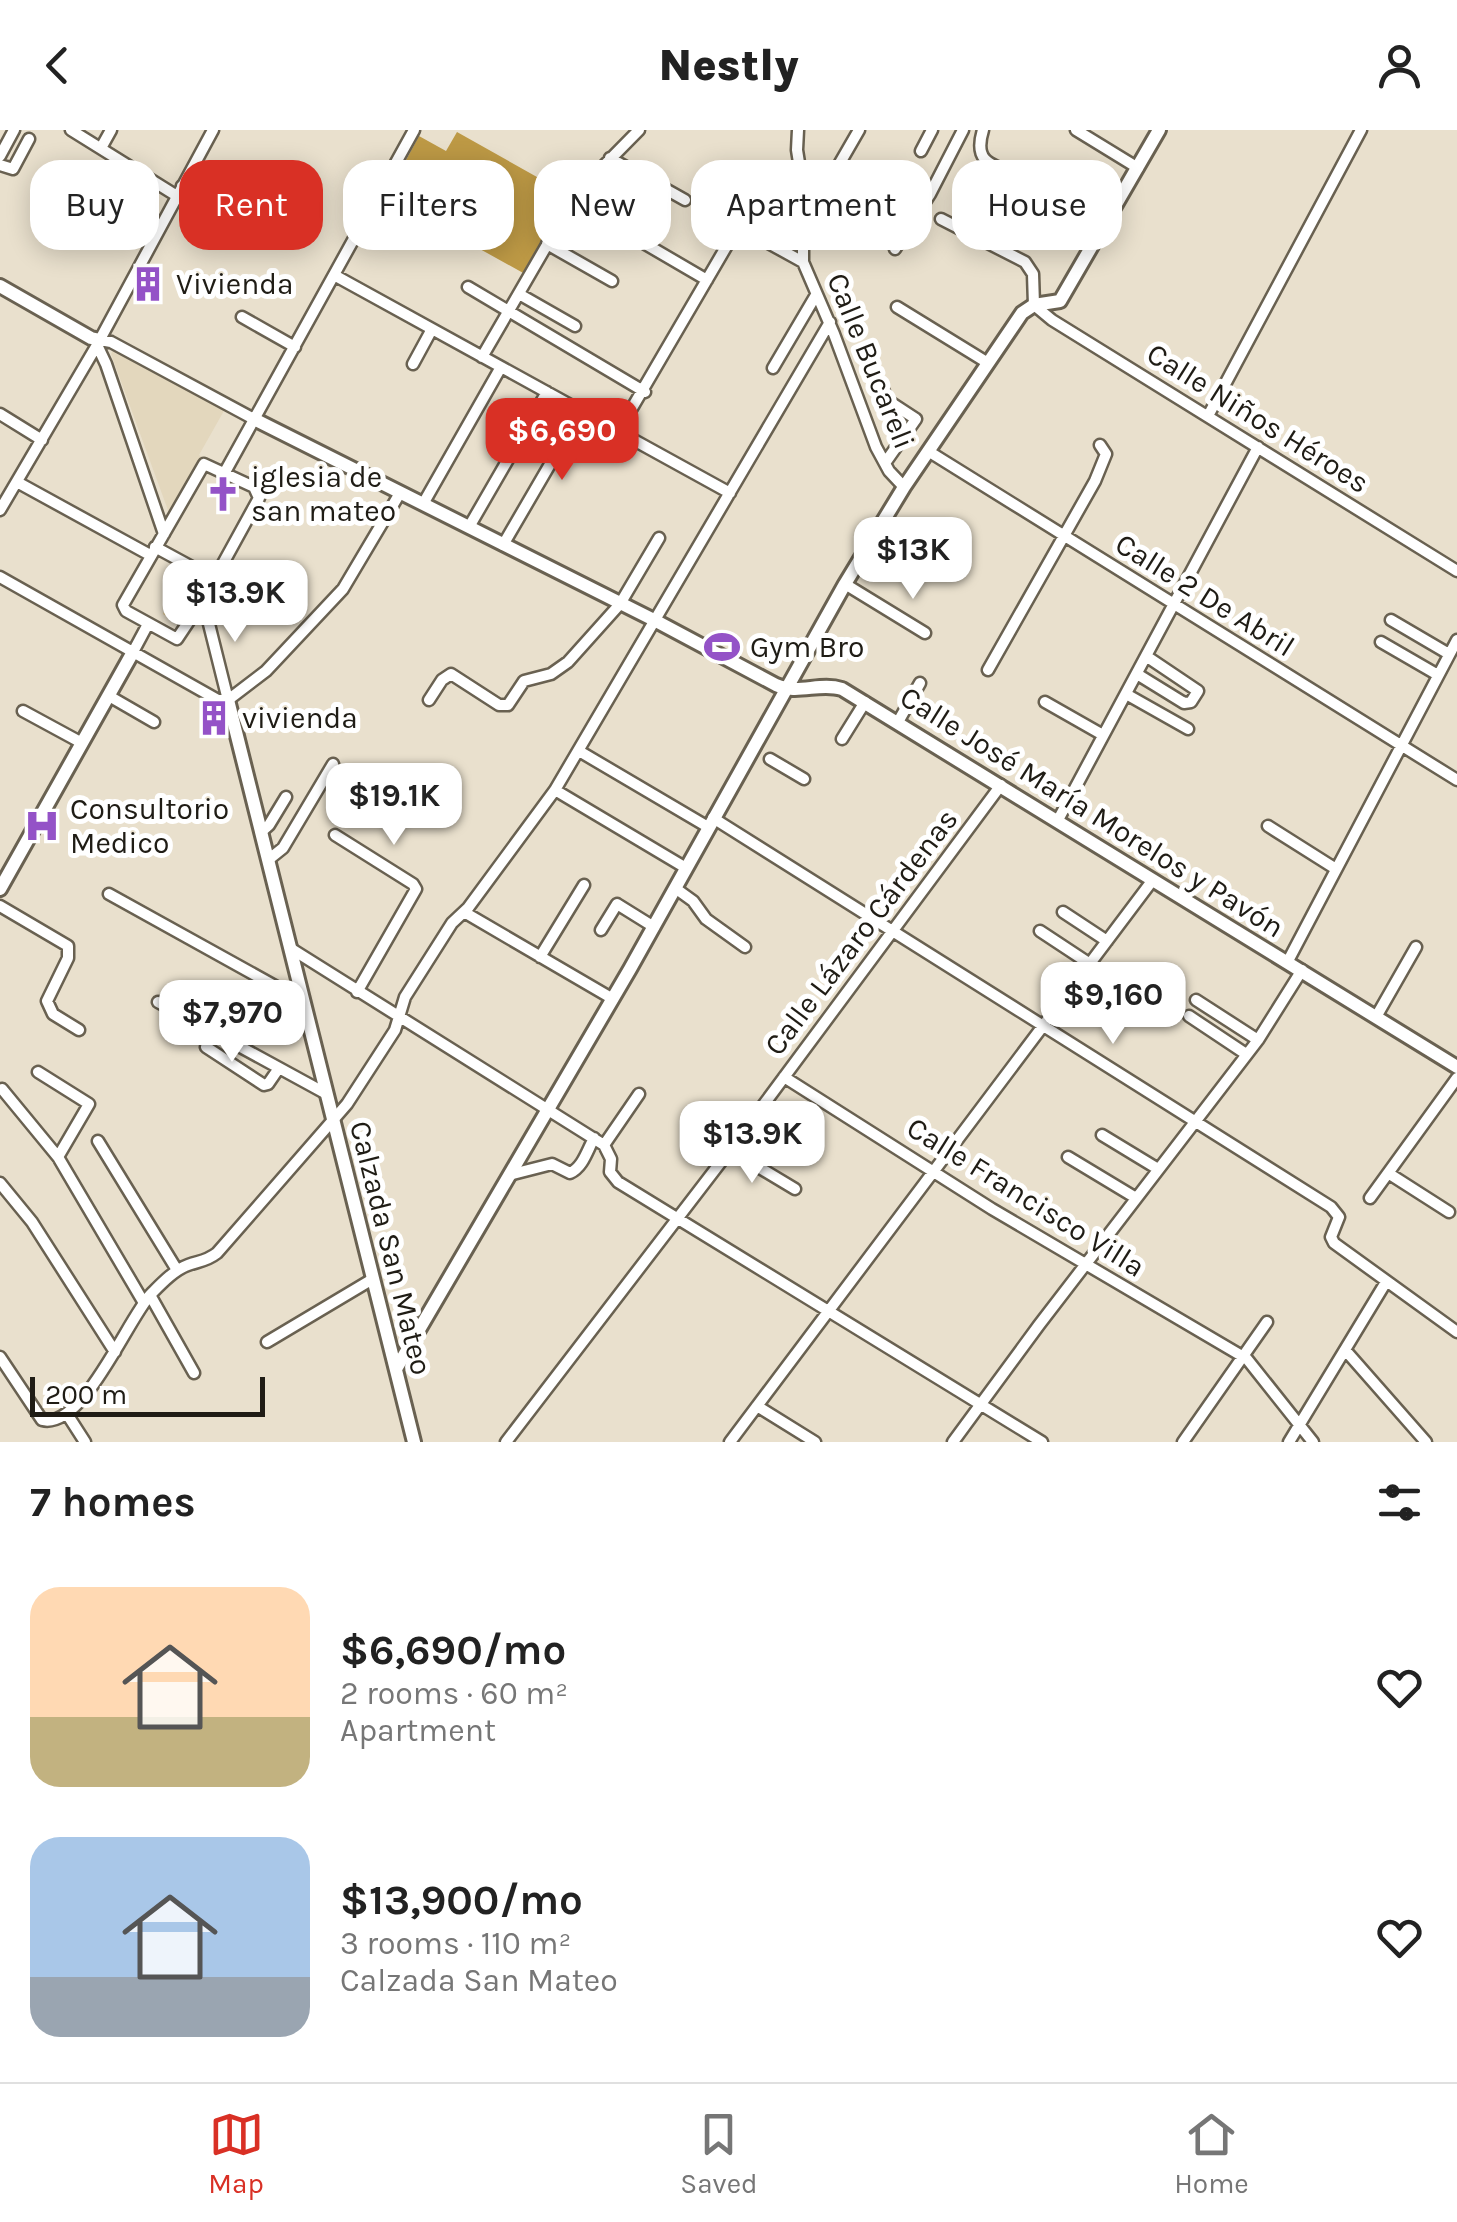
<!DOCTYPE html>
<meta charset="utf-8">
<style>
:root{--surface:#fff;--page:#f2f2f2;--text:#222;--muted:#767676;--line:#e0e0e0;--accent:#d93025}
body{margin:0;font-family:Karla,sans-serif;background:var(--page);color:var(--text);height:100vh;display:flex;flex-direction:column;font-size:38px;white-space:nowrap}
*{box-sizing:border-box;margin:0}
p{font-size:32px;color:var(--muted)}
.icon{flex:none;width:55px;height:55px;fill:none;stroke:currentColor;stroke-width:2;stroke-linecap:round;stroke-linejoin:round}
.map{position:relative;height:1312px;overflow:hidden}
.panel{display:flex;flex-direction:column;background:var(--surface);flex:1}
.panel>*{flex:none}
.banner{position:absolute;left:30px;top:30px;width:1398px;height:90px;display:flex;gap:20px}
.scale{position:absolute;left:30px;bottom:25px;width:235px;box-sizing:border-box;padding-left:10px;border:5px solid #1f1c15;border-top:0;font-size:28px;line-height:35px;white-space:nowrap;color:#1f1c15;-webkit-text-stroke:8px #fff;paint-order:stroke}
.price{position:absolute;translate:-50% -85px;padding:0 22px;border-radius:20px;background:#fff;color:#222;font-size:32px;line-height:65px;filter:drop-shadow(0 2px 5px #0008)}
.price::after{content:'';position:absolute;left:50%;top:60px;width:30px;height:22px;margin-left:-15px;background:inherit;clip-path:polygon(0 0,100% 0,50% 100%)}
.price.selected{background:var(--accent);color:#fff}
ul{padding:0;list-style:none}
li{display:flex;align-items:center;gap:30px;height:250px;padding:0 30px}
li span{display:grid;place-items:center;flex:none;width:280px;height:200px;border-radius:30px;color:#555}
li>.icon{margin-inline-start:auto}
span .icon{width:120px;height:120px;fill:#fffc;stroke-width:1}
li b{font-size:42px}
h2{display:flex;justify-content:space-between;align-items:center;height:120px;padding:0 30px;font-size:42px}
.pill{padding:0 35px;border-radius:30px;background:var(--surface);box-shadow:0 5px 25px #0003;font-size:35px;line-height:90px}
.pill.selected{background:var(--accent);color:#fff}
header{display:flex;justify-content:space-between;align-items:center;height:130px;padding:0 30px;background:var(--surface);font-size:45px;font-weight:800}
.tabs{display:flex;justify-content:space-around;align-items:center;height:140px;border-top:2px solid var(--line);background:var(--surface);font-size:28px;color:var(--muted)}
.tabs a{display:grid;justify-items:center;gap:5px}
.tabs .selected{color:var(--accent)}
.map>svg:first-child{display:block}
</style>
<header><svg class="icon" aria-label="back" viewBox="0 0 24 24"><path d="M15 5l-7 7 7 7"/></svg>Nestly<svg class="icon" aria-label="person" viewBox="0 0 24 24"><circle cx="12" cy="8" r="4"/><path d="M4 21q1-7 8-7t8 7"/></svg></header>
<div class="map">
<svg width="1457" height="1312" viewBox="0 0 1457 1312">
<rect width="100%" height="100%" fill="#e9e0cd"/>
<!-- built -->
<path fill="#e3d7bd" d="M113 220 225 279 199 325 205 329 176 387 169 383 111 224Z"/>
<!-- green -->
<path fill="#e6cb91" d="M178 455 193 464 177 493 163 484Z"/>
<!-- water -->
<path fill="#bd9945" d="M457 2 569 65 525 144 386 67 419 6 446 21Z"/>
<g fill="none" stroke-linecap="round" stroke-linejoin="round">
<defs>
<path id="minor" d="M71 0 177 66
M798 0 797 20 803 58V132L834 204 876 317 889 341 904 357
M983 0C974 29 987 34 1012 43
M1076 0 1138 38
M101 18 111 0
M921 21 932 0
M0 26 14 0
M610 28 685 70
M0 35 13 39 29 9
M182 56 249 93
M594 84 707 150
M941 89 1025 132 1033 144 1034 175 1052 190 1457 441
M803 97 859 0
M547 114 612 151
M895 119 930 64 963 0
M334 145 730 363
M468 157 645 262
M519 164 575 196
M897 177 988 233
M242 187 295 217
M100 210 111 212 254 289
M97 215 106 234 164 404
M482 227 577 63 639 0
M413 234 432 199
M773 238 816 165
M881 255 904 307
M0 284 42 310
M1208 286 1361 0
M618 302 736 100 743 99 803 132
M928 321 1457 650
M885 333 916 289 890 272
M204 334 254 357 259 368 203 470 177 509 126 481 123 475Z
M225 342 414 0
M17 352 150 425
M423 374 501 237
M0 380 97 215 213 0
M469 397 547 262
M503 415 581 281
M155 417 214 449
M0 447 218 570H228
M845 454 925 503
M203 470 228 570
M1391 490 1449 524
M1381 512 1438 545
M133 522 148 494
M988 540 1095 351 1106 324 1100 315
M1137 544 1184 573 1191 572 1198 561 1146 526
M1126 564 1188 599
M109 566 154 592
M228 570 266 541 343 459 400 363
M429 570 442 550 451 544 499 575H508L524 551 551 544 568 532 620 474 659 408
M1045 572 1103 605
M23 581 82 613
M898 592 920 553
M842 609 865 572
M579 621 708 697
M770 629 804 649
M555 660 686 738
M713 688 1331 1077 1339 1087 1331 1107 1334 1113 1457 1202
M1058 690 1258 317
M1268 696 1336 739
M261 702 269 695 286 667
M335 705 413 754 416 759 357 862
M268 730 283 718 333 634
M675 758 693 771 706 789 745 817
M109 764 284 861 302 866
M0 776 68 816V828L47 871 53 884 79 900
M464 782 613 869
M1063 782 1107 811
M601 800 617 774 654 797
M1040 801 1090 834
M290 818 604 1015 611 1029 610 1042 618 1052 1042 1312
M540 827 584 755
M1288 831 1457 510
M1196 870 1258 910
M158 872 325 963
M1189 886 1246 924
M1376 887 1416 817
M206 917 264 955 268 954 279 938
M38 942 89 974 58 1027
M784 947 992 1079 1247 1229 1313 1312
M2 959 58 1027 144 1173
M1102 1005 1158 1039
M98 1011 177 1140
M604 1015 639 964
M730 1020 795 1059
M1068 1027 1136 1068
M1388 1043 1449 1082
M509 1045 552 1034 570 1043C583 1037 587 1021 594 1008
M0 1053 32 1092 115 1222
M1370 1068 1457 948
M150 1165 194 1243
M267 1212 371 1150
M1346 1221 1426 1312
M0 1227 42 1290C83 1300 127 1190 151 1164 161 1154 174 1140 188 1135 199 1131 207 1131 217 1123L347 974 395 900 405 867 452 793 468 778 555 660 830 192
M757 1276 815 1312
M67 1284 85 1312
M506 1312 730 1020 1001 655
M730 1312 1152 751
M953 1312 1039 1195 1258 910 1302 840
M1183 1312 1267 1192
M1289 1312 1386 1152"/>
<path id="major" d="M0 156 91 208 100 210
M254 289 656 491 776 555C797 565 820 552 842 559L1457 937
M228 570 414 1312
M0 759 133 522
M396 1239 630 839 845 454 904 357 1022 183 1034 175 1060 171 1159 0"/>
</defs>
<!-- minor casing -->
<use href="#minor" stroke="#696151" stroke-width="15"/>
<!-- major casing -->
<use href="#major" stroke="#696151" stroke-width="18"/>
<!-- minor -->
<use href="#minor" stroke="#fff" stroke-width="10"/>
<!-- major -->
<use href="#major" stroke="#fff" stroke-width="12"/>
</g>
<!-- icons -->
<defs>
<symbol id="building-bare" viewBox="-9 -9 18 18"><path d="M-4-6H4V6H1V3H-1V6H-4ZM-2.5-4.3h1.7v1.8h-1.7ZM.8-4.3h1.7v1.8H.8ZM-2.5-1h1.7V.8h-1.7ZM.8-1h1.7V.8H.8Z" fill="#9452c7" stroke="#fff" stroke-width="2.5" paint-order="stroke"/></symbol>
<symbol id="church-bare" viewBox="-9 -9 18 18"><path d="M-1.2-6h2.4v3.5h3.3v2.4h-3.3V6h-2.4V-.1h-3.3v-2.4h3.3Z" fill="#9452c7" stroke="#fff" stroke-width="2.5" paint-order="stroke"/></symbol>
<symbol id="stadium-bare" viewBox="-9 -9 18 18"><path d="M0-5a6.5 5 0 1 0 0 10a6.5 5 0 1 0 0-10ZM-3.5-1.8h7v3.6h-7Z" fill="#9452c7" stroke="#fff" stroke-width="2.5" paint-order="stroke"/></symbol>
<symbol id="hospital-bare" viewBox="-9 -9 18 18"><path d="M-5-5h3v3.5h4V-5h3V5h-3V1.5h-4V5h-3Z" fill="#9452c7" stroke="#fff" stroke-width="2.5" paint-order="stroke"/></symbol>
</defs>
<g fill-rule="evenodd">
<use href="#building-bare" x="123" y="129" width="50" height="50"/>
<use href="#church-bare" x="198" y="339" width="50" height="50"/>
<use href="#stadium-bare" x="697" y="492" width="50" height="50"/>
<use href="#building-bare" x="189" y="563" width="50" height="50"/>
<use href="#hospital-bare" x="17" y="671" width="50" height="50"/>
</g>
<g text-anchor="middle" stroke-width="10" stroke-linejoin="round" paint-order="stroke">
<!-- poi labels -->
<g font-size="30" fill="#1f1c15" stroke="#fff" text-anchor="start">
<text x="176" y="164">Vivienda</text>
<text x="251" y="357">iglesia de<tspan x="251" dy="34">san mateo</tspan></text>
<text x="750" y="527">Gym Bro</text>
<text x="242" y="598">vivienda</text>
<text x="70" y="689">Consultorio<tspan x="70" dy="34">Medico</tspan></text>
</g>
<!-- street labels -->
<g font-size="30" fill="#1f1c15" stroke="#fff">
<text transform="translate(871 231) rotate(68)" y="10">Calle Bucareli</text>
<text transform="translate(1258 288) rotate(32)" y="10">Calle Niños Héroes</text>
<text transform="translate(1205 465) rotate(32)" y="10">Calle 2 De Abril</text>
<text transform="translate(1092 682) rotate(32)" y="10">Calle José María Morelos y Pavón</text>
<text transform="translate(861 802) rotate(-53)" y="10">Calle Lázaro Cárdenas</text>
<text transform="translate(1026 1067) rotate(32)" y="10">Calle Francisco Villa</text>
<text transform="translate(391 1118) rotate(76)" y="10">Calzada San Mateo</text>
</g>
</g>
</svg>
<div class="scale">200 m</div>
<b class="price selected" style="left:562px;top:353px">$6,690</b>
<b class="price" style="left:913px;top:472px">$13K</b>
<b class="price" style="left:235px;top:515px">$13.9K</b>
<b class="price" style="left:394px;top:718px">$19.1K</b>
<b class="price" style="left:1113px;top:917px">$9,160</b>
<b class="price" style="left:232px;top:935px">$7,970</b>
<b class="price" style="left:752px;top:1056px">$13.9K</b>
<div class="banner">
<a class="pill">Buy</a>
<a class="pill selected">Rent</a>
<a class="pill">Filters</a>
<a class="pill">New</a>
<a class="pill">Apartment</a>
<a class="pill">House</a>
</div>
</div>
<section class="panel">
<h2>7 homes<svg class="icon" aria-label="filters" viewBox="0 0 24 24"><path d="M4 7h16M4 17h16"/><circle cx="9" cy="7" r="2"/><circle cx="15" cy="17" r="2"/></svg></h2>
<ul>
<li><span style="background:linear-gradient(#ffd9b3 65%,#c2b280 0)"><svg class="icon" aria-label="home" viewBox="0 0 24 24"><path d="M3 11l9-7 9 7M6 9v11h12V9"/></svg></span><div><b>$6,690/mo</b><p>2 rooms · 60 m²</p><p>Apartment</p></div><svg class="icon" aria-label="heart" viewBox="0 0 24 24"><path d="M12 20l-8-8c-3-5 5-10 8-4 3-6 11-1 8 4z"/></svg></li>
<li><span style="background:linear-gradient(#a9c7e8 70%,#9aa5b1 0)"><svg class="icon" aria-label="home" viewBox="0 0 24 24"><path d="M3 11l9-7 9 7M6 9v11h12V9"/></svg></span><div><b>$13,900/mo</b><p>3 rooms · 110 m²</p><p>Calzada San Mateo</p></div><svg class="icon" aria-label="heart" viewBox="0 0 24 24"><path d="M12 20l-8-8c-3-5 5-10 8-4 3-6 11-1 8 4z"/></svg></li>
</ul>
</section>
<nav class="tabs">
<a class="selected"><svg class="icon" aria-label="map" viewBox="0 0 24 24"><path d="M3 6l6-2 6 2 6-2v14l-6 2-6-2-6 2zM9 4v14M15 6v14"/></svg>Map</a>
<a><svg class="icon" aria-label="saved" viewBox="0 0 24 24"><path d="M7 4h10v16l-5-4-5 4z"/></svg>Saved</a>
<a><svg class="icon" aria-label="home" viewBox="0 0 24 24"><path d="M3 11l9-7 9 7M6 9v11h12V9"/></svg>Home</a>
</nav>
